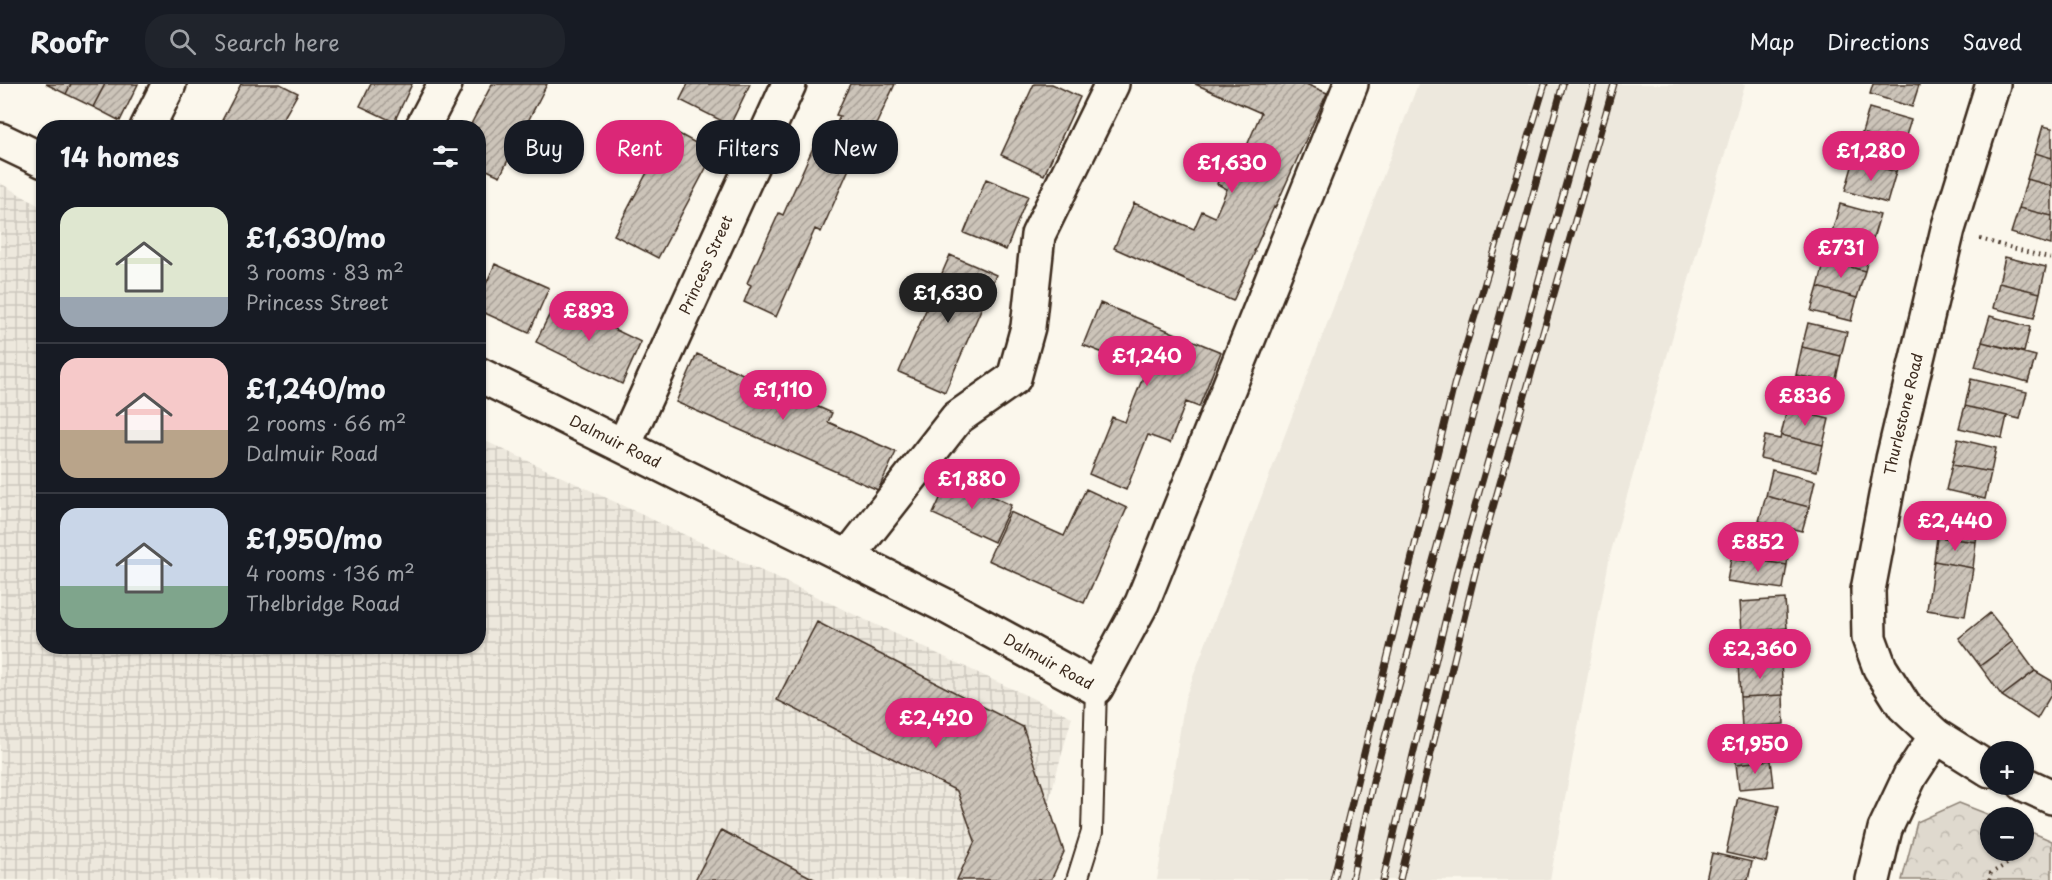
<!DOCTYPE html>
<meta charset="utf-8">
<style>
:root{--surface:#171b24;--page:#20242c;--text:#f1f3f6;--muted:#9ea1a6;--line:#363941;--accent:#db2777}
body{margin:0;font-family:"Playpen Sans",sans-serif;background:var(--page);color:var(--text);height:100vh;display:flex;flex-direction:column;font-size:22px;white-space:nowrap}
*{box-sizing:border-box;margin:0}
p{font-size:20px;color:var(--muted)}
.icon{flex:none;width:33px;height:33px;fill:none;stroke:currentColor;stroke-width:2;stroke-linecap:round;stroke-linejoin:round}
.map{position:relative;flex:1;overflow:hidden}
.panel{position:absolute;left:36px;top:36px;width:450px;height:534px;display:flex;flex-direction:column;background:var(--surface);border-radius:24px;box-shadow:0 2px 4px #0004}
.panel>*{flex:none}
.top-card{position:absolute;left:504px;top:36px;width:570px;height:54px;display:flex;gap:12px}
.buttons{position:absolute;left:1980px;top:657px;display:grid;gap:12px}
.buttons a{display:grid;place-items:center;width:54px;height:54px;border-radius:50%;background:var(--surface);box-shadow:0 2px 4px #0004;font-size:30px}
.price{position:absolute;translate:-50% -51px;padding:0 14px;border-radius:21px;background:var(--accent);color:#fff;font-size:20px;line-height:39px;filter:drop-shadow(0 2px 3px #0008)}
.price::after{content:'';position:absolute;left:50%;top:36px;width:18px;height:14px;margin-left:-9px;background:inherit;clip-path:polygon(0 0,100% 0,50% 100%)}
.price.selected{background:#222;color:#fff}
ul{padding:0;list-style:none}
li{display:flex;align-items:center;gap:18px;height:150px;padding:0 24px}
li+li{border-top:2px solid var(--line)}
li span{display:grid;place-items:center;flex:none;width:168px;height:120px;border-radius:18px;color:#555}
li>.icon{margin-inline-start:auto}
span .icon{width:72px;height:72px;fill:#fffc;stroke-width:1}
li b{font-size:26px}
h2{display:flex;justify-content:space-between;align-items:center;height:72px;padding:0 24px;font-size:26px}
.chip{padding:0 21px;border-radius:24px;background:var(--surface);box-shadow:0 2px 4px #0004;font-size:21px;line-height:54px}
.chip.selected{background:var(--accent);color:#fff}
header{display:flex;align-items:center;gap:36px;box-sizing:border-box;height:84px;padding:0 30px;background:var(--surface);border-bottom:2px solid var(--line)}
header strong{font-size:28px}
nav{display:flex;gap:33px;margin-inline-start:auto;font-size:21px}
.search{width:420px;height:54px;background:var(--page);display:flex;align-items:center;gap:15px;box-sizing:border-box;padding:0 21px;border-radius:24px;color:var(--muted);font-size:22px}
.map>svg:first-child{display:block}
</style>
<header>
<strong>Roofr</strong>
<div class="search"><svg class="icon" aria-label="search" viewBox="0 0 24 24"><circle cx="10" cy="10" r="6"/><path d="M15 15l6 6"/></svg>Search here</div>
<nav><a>Map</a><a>Directions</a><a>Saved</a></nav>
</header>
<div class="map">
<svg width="2052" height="796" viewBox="0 0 2052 796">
<defs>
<pattern id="industrial-grid" width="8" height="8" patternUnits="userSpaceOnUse" patternTransform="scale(1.5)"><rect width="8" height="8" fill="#ede8dd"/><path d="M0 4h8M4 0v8" fill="none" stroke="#ccc7bd"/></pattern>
<pattern id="park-crowns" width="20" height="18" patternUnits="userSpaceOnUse" patternTransform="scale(1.5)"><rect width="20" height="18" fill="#dfd9ce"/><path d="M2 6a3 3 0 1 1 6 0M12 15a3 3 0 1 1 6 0" fill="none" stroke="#c0bab0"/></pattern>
<pattern id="building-hatch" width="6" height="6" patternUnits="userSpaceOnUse" patternTransform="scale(1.5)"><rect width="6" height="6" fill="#ccc4b9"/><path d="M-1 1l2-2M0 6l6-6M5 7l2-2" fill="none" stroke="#a79f96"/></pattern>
</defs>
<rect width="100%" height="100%" fill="#fbf7ec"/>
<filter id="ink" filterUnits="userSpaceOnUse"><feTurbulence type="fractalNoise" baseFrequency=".0167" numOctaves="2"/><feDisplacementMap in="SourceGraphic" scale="12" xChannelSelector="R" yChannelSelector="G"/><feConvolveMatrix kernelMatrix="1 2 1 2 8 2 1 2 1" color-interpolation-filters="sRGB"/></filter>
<g filter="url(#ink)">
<!-- built -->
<path fill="#ede8dd" d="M1418 0H1745L1610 471 1550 796H1157L1185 614Z"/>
<!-- industrial -->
<path fill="url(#industrial-grid)" d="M0 99 43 124 44 562H478L479 354 1072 633 1027 796H0Z"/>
<!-- park -->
<path fill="url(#park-crowns)" stroke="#8d8276" stroke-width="1.5" d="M1959 719 1995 733 1990 734V766H2024V745L2052 757V796H1902L1917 738Z"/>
<!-- building -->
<path fill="url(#building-hatch)" stroke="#3b2a1e" stroke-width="1.5" d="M46 0H71L66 10Z
M71 0H105L93 23 66 10Z
M105 0H138L120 37 93 23Z
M241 0H280L298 9 278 44H218Z
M371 0H412L394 38 360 22Z
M492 0H547L500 92 478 82V44H469Z
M688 0H750L730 41 680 16Z
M850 0H895L874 45 868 42 821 148 815 145 776 233 744 218 751 201 747 199 779 129 783 131 816 57 827 61 840 32 836 31Z
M1034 0H1052L1080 13 1044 91 1001 71Z
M1195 0H1306L1327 9 1275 124 1274 123 1254 167 1255 168 1233 217 1114 164 1134 119 1194 145 1202 127 1215 133 1227 105 1217 100 1224 82 1236 87 1261 29Z
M1873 0H1915L1919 1 1912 23 1870 10Z
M1869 24 1911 36 1903 61 1862 49Z
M2043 42 2052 44V74L2035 69Z
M670 45 714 69 658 174 614 151Z
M1862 49 1903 61 1896 88 1854 76Z
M2035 69 2052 74V102L2027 95Z
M1854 76 1896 88 1887 119 1845 107Z
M986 95 1028 112 1006 166 964 149Z
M2027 95 2052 102V132L2019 124Z
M1840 120 1880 131 1872 158 1832 148Z
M2019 124 2052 132 2051 161 2011 149Z
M1832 148 1872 158 1865 187 1825 176Z
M950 171 996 191 945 308 899 288Z
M2005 173 2046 183 2040 209 1999 199Z
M1825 176 1865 187 1857 214 1818 203Z
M495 180 549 204 529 249 478 226V218Z
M1999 199 2040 209 2034 234 1993 224Z
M1818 203 1857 214 1851 237 1811 227Z
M556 217 641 258 622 300 536 258Z
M1100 219 1221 268 1199 323 1186 318 1170 359 1148 351 1126 406 1089 390 1112 333 1125 338 1146 286 1083 261Z
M1990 232 2030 243 2024 268 1982 258Z
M1808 239 1847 248 1841 272 1802 263Z
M1982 258 2036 272 2028 298 1975 283Z
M1802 263 1841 272 1835 299 1796 291Z
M697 270 832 329 828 338 896 368 878 406 676 318Z
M1796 291 1835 299 1829 324 1790 314Z
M1971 295 2027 308 2020 335 1965 322Z
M1965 322 2007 332 2002 354 1959 344Z
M1787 325 1829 335 1823 361 1781 351Z
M1781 351 1823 361 1817 387 1760 374 1765 352 1780 355Z
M1958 355 1996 364 1991 388 1952 381Z
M1952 381 1991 388 1985 415 1946 406Z
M1772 386 1815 397 1809 423 1766 412Z
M950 393 1011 421 994 458 933 430Z
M1086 405 1127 424 1084 519 988 476 1010 428 1064 452Z
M1766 412 1809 423 1802 447 1759 437Z
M1941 424 1980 430 1976 458 1937 453Z
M1749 449 1790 455 1787 481 1745 474Z
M1937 453 1976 458 1973 484 1934 477Z
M1745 474 1787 481 1783 505 1727 497 1731 475 1745 477Z
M1934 477 1973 484 1965 532 1927 526Z
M1785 515 1787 544 1742 548 1740 518Z
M1990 529 2013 557 1980 582 1959 554Z
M817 538 1023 643 1064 768 1051 796H957L975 757 957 707 777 616Z
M1787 544 1789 572 1744 575 1742 548Z
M2013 557 2035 587 2002 612 1980 582Z
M1781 578 1783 611 1740 613 1738 580Z
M2035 587 2052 597V609L2037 635 2002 612Z
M1783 611 1784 640 1742 643 1740 613Z
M1768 649 1771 676 1736 680 1733 653Z
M1771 676 1774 702 1739 705 1736 680Z
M1738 713 1779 722 1766 778 1726 769Z
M721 746 816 796H695Z
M1712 769 1752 778 1748 796H1706Z"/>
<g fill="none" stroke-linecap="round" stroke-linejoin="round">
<defs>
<path id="service" d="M1077 796 1092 748 1096 604"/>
<g id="minor">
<path d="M147 44 169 0"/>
<path d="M422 44 445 0"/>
<path d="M0 56 44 77"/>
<path id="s1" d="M478 290 944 521 1096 604 1142 519 1351 0"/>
<path id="s2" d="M624 361 789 0"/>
<path d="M848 473 957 334 1014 294 1028 243 1038 151 1112 0"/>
<path id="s3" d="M1990 686 1936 652 1904 622 1880 584 1869 554 1868 506 1893 375 1948 145 1993 0"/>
<path d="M2024 700 2052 713"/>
<path d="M1873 796 1885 745 1910 692 1936 652"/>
</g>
</defs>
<!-- service casing -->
<use href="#service" stroke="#3b2a1e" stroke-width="24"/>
<!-- minor casing -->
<use href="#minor" stroke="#3b2a1e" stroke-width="38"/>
<!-- path -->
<path stroke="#3b2a1e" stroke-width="4" stroke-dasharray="1.5 4.5" stroke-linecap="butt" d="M1980 155 2052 175
M1989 796 1991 789 2014 776 2016 766"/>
<!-- service -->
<use href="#service" stroke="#fbf7ec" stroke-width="20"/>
<!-- minor -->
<use href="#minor" stroke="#fbf7ec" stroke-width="33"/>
<defs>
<path id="rail" d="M1333 796 1454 301 1545 0
M1352 796 1373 697 1563 0
M1383 796 1458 483 1594 0
M1400 796 1480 469 1614 0"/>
</defs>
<!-- rail casing -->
<use href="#rail" stroke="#3b2a1e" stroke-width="7"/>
<!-- rail -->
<use href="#rail" stroke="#fbf7ec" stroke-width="4.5" stroke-dasharray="14" stroke-linecap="butt"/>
</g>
</g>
<g text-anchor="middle" stroke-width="5" stroke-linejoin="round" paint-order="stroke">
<!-- street labels -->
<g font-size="15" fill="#3b2a1e" stroke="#fbf7ec">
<text dy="5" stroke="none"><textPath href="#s2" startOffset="198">Princess Street</textPath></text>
<text dy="5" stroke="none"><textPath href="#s3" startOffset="412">Thurlestone Road</textPath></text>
<text dy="5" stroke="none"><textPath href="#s1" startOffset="153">Dalmuir Road</textPath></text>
<text dy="5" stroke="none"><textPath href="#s1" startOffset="639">Dalmuir Road</textPath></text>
</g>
</g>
</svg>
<div class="buttons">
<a>+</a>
<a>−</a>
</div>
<b class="price" style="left:1871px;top:98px">£1,280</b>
<b class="price" style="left:1232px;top:110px">£1,630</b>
<b class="price" style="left:1841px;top:195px">£731</b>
<b class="price selected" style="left:948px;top:240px">£1,630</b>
<b class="price" style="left:589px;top:258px">£893</b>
<b class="price" style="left:1147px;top:303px">£1,240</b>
<b class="price" style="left:783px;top:337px">£1,110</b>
<b class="price" style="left:1805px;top:343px">£836</b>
<b class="price" style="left:972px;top:426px">£1,880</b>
<b class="price" style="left:1955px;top:468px">£2,440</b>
<b class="price" style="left:1758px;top:489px">£852</b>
<b class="price" style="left:1760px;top:596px">£2,360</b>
<b class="price" style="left:936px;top:665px">£2,420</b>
<b class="price" style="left:1755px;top:691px">£1,950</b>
<div class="top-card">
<a class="chip">Buy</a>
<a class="chip selected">Rent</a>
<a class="chip">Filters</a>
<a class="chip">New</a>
</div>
<section class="panel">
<h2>14 homes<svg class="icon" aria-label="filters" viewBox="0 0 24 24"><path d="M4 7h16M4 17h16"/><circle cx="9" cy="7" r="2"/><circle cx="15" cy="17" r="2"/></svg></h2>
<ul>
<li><span style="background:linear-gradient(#dfe7d0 75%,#9aa5b1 0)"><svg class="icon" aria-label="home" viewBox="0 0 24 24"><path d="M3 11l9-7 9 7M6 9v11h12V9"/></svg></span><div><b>£1,630/mo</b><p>3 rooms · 83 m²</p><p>Princess Street</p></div></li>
<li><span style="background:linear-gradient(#f6c9c9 60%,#b9a48a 0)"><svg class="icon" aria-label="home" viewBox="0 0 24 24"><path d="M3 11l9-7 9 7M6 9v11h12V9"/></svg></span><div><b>£1,240/mo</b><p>2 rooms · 66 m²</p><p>Dalmuir Road</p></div></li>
<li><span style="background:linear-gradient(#c9d6e8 65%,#7fa58c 0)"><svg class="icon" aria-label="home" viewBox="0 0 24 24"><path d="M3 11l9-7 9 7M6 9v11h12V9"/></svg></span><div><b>£1,950/mo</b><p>4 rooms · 136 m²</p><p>Thelbridge Road</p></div></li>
</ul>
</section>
</div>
